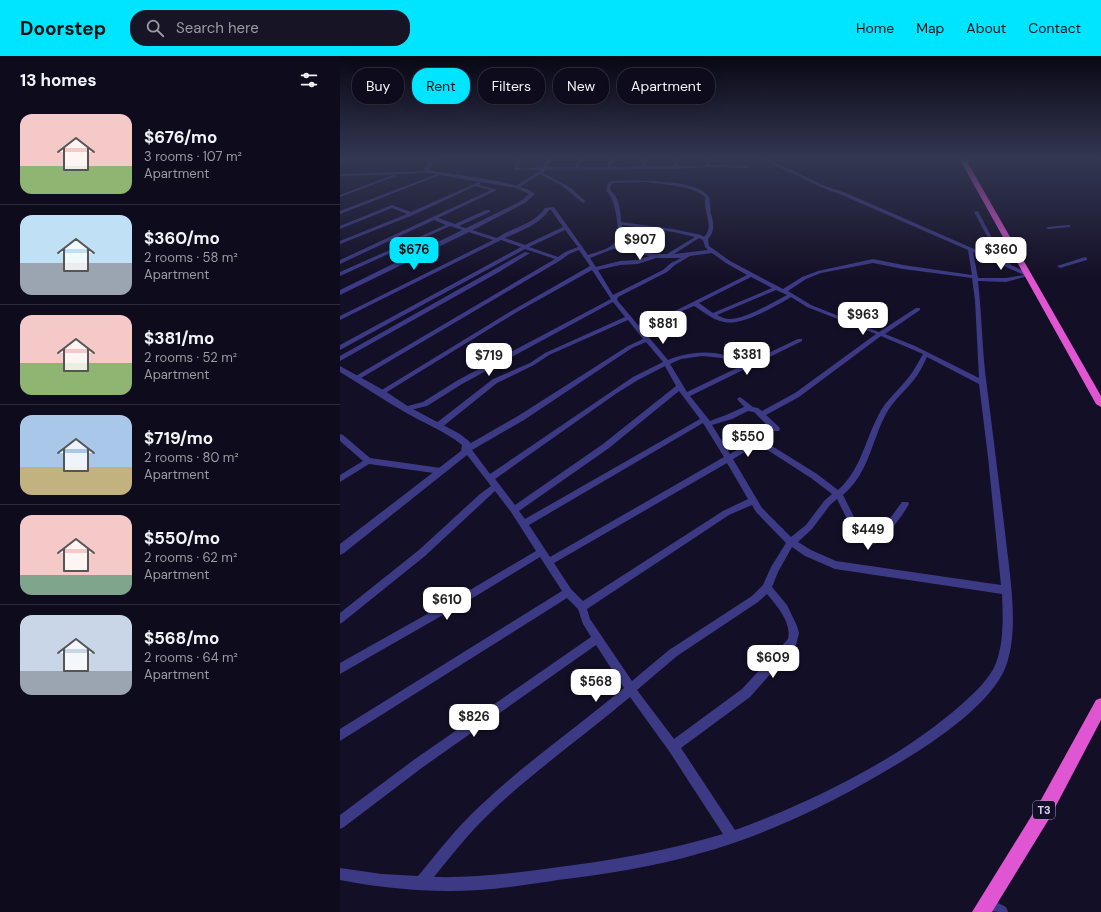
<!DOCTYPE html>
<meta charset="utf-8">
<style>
:root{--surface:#0e0b1c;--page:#171425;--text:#f1f3f6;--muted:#9b9ba3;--line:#2e2b3b;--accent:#00e5ff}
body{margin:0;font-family:"DM Sans",sans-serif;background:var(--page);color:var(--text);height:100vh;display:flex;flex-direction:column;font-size:15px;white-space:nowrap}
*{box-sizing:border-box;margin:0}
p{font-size:13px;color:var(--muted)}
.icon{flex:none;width:22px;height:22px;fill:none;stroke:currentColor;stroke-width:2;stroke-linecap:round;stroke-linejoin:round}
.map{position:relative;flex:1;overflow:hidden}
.sheet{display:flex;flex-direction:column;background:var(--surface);width:340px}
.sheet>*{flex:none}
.hud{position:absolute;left:12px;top:12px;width:380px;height:36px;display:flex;gap:8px}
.price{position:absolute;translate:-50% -34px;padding:0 9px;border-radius:8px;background:#fff;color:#222;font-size:13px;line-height:26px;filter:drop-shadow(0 1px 2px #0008)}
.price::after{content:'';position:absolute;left:50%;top:24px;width:12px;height:9px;margin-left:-6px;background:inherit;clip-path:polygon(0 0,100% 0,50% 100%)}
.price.current{background:var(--accent);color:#111}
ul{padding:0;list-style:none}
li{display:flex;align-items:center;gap:12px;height:100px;padding:0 20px}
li+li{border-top:1px solid var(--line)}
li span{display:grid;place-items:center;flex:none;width:112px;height:80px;border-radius:12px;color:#555}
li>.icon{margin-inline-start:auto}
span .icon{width:48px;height:48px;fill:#fffc;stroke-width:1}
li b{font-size:17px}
h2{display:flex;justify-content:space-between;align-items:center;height:48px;padding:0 20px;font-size:17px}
.pill{padding:0 14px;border-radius:16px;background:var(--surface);box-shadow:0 4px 16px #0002,0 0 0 1px var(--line);font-size:14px;line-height:36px}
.pill.current{background:var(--accent);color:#111}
header{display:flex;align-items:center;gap:24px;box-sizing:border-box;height:56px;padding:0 20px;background:var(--accent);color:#111}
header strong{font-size:19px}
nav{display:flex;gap:22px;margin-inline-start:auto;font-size:14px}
.search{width:280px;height:36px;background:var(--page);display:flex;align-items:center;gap:10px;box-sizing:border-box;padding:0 14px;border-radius:16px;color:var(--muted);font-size:15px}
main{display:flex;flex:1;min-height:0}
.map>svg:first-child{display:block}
</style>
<header>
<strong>Doorstep</strong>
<div class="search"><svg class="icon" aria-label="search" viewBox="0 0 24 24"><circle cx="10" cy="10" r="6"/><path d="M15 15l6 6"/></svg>Search here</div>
<nav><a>Home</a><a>Map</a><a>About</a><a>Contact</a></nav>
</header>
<main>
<section class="sheet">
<h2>13 homes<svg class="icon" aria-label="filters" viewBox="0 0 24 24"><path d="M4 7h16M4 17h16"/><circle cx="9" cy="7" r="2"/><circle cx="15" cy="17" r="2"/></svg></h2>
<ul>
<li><span style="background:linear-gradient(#f6c9c9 65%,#8fb573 0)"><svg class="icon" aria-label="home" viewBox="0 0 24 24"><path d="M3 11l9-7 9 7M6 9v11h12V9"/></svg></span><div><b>$676/mo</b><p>3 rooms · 107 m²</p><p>Apartment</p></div></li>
<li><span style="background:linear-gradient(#bfe0f5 60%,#9aa5b1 0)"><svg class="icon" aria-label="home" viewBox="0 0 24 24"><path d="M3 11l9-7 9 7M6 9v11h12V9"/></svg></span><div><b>$360/mo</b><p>2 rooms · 58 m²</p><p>Apartment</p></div></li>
<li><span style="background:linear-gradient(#f6c9c9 60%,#8fb573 0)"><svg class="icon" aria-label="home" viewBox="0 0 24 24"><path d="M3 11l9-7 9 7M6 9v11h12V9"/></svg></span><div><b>$381/mo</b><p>2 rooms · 52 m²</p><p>Apartment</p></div></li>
<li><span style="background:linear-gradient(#a9c7e8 65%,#c2b280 0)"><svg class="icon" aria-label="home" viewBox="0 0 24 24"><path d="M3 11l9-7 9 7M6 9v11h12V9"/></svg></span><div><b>$719/mo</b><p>2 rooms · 80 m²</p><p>Apartment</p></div></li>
<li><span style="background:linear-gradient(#f6c9c9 75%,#7fa58c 0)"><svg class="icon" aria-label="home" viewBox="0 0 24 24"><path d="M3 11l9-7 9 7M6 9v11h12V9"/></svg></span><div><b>$550/mo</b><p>2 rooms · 62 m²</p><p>Apartment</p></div></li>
<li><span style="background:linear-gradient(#c9d6e8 70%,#9aa5b1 0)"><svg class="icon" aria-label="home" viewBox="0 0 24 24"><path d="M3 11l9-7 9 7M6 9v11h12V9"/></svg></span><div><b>$568/mo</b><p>2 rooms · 64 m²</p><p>Apartment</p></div></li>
</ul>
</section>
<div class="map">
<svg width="761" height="856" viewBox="0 0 761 856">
<rect width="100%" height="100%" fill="#130f26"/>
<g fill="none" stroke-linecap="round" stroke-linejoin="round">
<!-- minor -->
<path fill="#3d3a85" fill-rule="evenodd" d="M178 102H182L177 112 203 111 208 102H212L207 111H235L239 102H243L239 111H267L270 102H274L271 111 302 110 303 102H307L306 110H333L334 102H338L337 110H363L366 109 365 102H369L370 109 408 110 410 111 408 112 368 111 335 113 206 114 203 117 231 132 245 145V146L243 147 222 130 200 118 178 132H176V130L201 114H173Z
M420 102H425L485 130 506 137 664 206 648 182 634 156 638 155 652 182 671 209 692 219 666 226 638 225C642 260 642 296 647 331 653 379 659 427 665 476 669 515 680 572 666 610 653 646 597 684 564 704 500 743 433 777 361 797 314 811 266 818 218 824 192 828 166 832 139 834 93 837 46 833 0 824V812L42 818 78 820C98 796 117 771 140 750 185 707 236 672 284 632L256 589 83 711 4 771 0 773V759L75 703 251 581 243 568 238 553 227 542 0 685V673L222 535 200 501 136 540 0 618V607L130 534 196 495 171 456 155 435 85 500 3 566 0 568V557L79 494 140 438 151 430 124 395 123 393 124 391 178 360 288 290 303 283 288 264 209 299 194 309 157 327 101 372H95L94 370 95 368 153 323 190 307 205 297 285 261 273 246 122 328 87 350 66 355H64L62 353 64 351 83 346 118 324 271 243 252 214 177 256 42 339 39 337 40 335 173 254 250 210 239 194 229 198 221 204 16 325 13 323 14 321 215 203 185 193 0 294V289L181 191 161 184 0 264V260L153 184 110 170 0 220V216L106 169 94 164 2 207 0 208V204L151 134 135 130 73 159 0 188V185L67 158 52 152 0 173V170L52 149 71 156 139 126 141 127 139 129 157 134 98 162 115 168 146 154H150V156L119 170 157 182C172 171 194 169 205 152L214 151 248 199C256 196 271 193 276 185 281 176 275 141 266 135L268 127 272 125C292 124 357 123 368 140 371 144 370 152 371 158 374 168 375 175 368 183L369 190 390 205 443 233 462 221 478 215 533 203 563 209 632 219 628 194 502 139 483 132ZM307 126C325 129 352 129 365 141 365 146 365 151 366 155 368 165 372 173 364 181L361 179 333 173 281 166C281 156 279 140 270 134L271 129 273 127ZM209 154H211L223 171 185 189 165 182C180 175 199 169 209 154ZM282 169 333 176 355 181 327 198H316L277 190C283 184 282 177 282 169ZM225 174 238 191 225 196 218 201 189 191ZM359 182 363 184 365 191 368 194 334 198ZM273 193 310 200 297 204 280 205 256 211 250 202ZM633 196 684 219 666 222H638ZM372 197 386 207 407 219 339 253 298 269 277 244 278 241 327 216 335 209 350 200ZM316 202H341L331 207 323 214 273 239 258 214 280 209 298 208ZM533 207 563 213 632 222 635 244 639 322 575 290 545 278 580 254V252H576L539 276 471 249 448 235 466 223 481 217ZM411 221 432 232 373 257 359 247ZM436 234 447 239C434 246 403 264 389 263 385 263 381 261 377 259ZM451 241 467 251 536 278 455 337 422 355 418 352 413 351 400 341 397 343 404 351 386 359 370 365 350 340 462 285V283H458L405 308C398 305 391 300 384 299 365 294 346 297 328 304L301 272 354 250C364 256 373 264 384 266 402 270 436 250 451 241ZM541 280 583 298C578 306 574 315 568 322 558 335 546 344 539 358 525 384 521 414 498 434L477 418 421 383H415L390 398 372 369 392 363 408 355 414 356 433 375H439L440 373 439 371 426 359 459 341ZM306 286 323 306 293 321 150 418 132 394 184 364 292 292ZM362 300 382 302 399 311 347 336 330 308 341 303ZM587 301 639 328 648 401 661 529 496 505 471 494 458 486 472 473 490 449 497 443 510 469 525 488C528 489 534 489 537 487 547 480 563 459 569 448L568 446H562L548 465 530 481 516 465 503 439C529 417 531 386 546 358 553 345 564 336 573 325 579 318 583 309 587 301ZM325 310 336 330 263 388 175 449 155 423 277 337 298 324ZM339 335 360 363 185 463 179 455 269 392ZM363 367 384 401 210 501 189 469ZM418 388 471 422 492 438 484 445 466 469 451 481 422 452 393 403ZM387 407 408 443 383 455 243 545 231 533 214 507ZM412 449 416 456 446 487 431 511 423 529 412 540 329 594 292 625 250 563 247 553 389 459ZM452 491 465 500 495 513 662 538C663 560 664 586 656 607 650 623 634 637 622 648 560 703 472 746 395 774L341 692 410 641 456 589 459 577 457 570 447 549 432 531 438 516ZM427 538C437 550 452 567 448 583L402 633 334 683 297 634 337 600 418 546ZM290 641 329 695 383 778C329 794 275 804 219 811 177 817 136 822 94 821 111 800 128 778 148 759 192 716 243 681 290 641Z
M91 115 90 117 0 120V118Z
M97 118 100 119 0 158V155Z
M53 119 56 120 0 141V139Z
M728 169H730V171L708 173 706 172 708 171Z
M185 196 190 197 159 216 0 305V300Z
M745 201 747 202V204L720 212 717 210Z
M0 378 3 379 30 402 101 412 105 415 101 418 29 408 0 426V419L23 405 0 385Z
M646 841 666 851 668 856C657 856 644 856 639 848L641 843Z"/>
<!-- tertiary -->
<path fill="#3d3a85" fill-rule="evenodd" d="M97 102 89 113 92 115C111 118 184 126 195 138L185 147 129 176 0 239V234L181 145 189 138 176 132 88 117 84 113 91 104 0 105V103Z
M0 310 45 335 69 351 120 378 130 386 132 393 127 399 4 497 0 499V488L121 395 122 389C105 375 83 367 63 355 42 343 22 329 0 316Z"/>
<!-- trunk -->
<path fill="#e055d1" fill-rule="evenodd" d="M619 102H625L761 340V351L756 348Z
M761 642V664L709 763 652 856H632L697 751 756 644Z"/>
</g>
<!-- sky -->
<linearGradient id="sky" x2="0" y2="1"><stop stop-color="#0a0815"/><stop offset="0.46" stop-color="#333752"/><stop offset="1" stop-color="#333752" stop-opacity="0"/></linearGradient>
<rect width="761" height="222" fill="url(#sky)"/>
<g text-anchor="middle" stroke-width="3" stroke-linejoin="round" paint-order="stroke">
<!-- shield labels -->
<rect fill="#130f26" stroke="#9e99be" stroke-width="1" x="693" y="745" width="22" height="18" rx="3"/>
<g font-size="11" font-weight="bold" fill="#d9d4ff">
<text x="704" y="758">T3</text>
</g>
</g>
</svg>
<b class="price" style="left:300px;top:205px">$907</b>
<b class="price current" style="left:74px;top:215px">$676</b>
<b class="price" style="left:661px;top:215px">$360</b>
<b class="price" style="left:523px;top:280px">$963</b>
<b class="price" style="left:323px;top:289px">$881</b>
<b class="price" style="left:407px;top:320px">$381</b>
<b class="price" style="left:149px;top:321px">$719</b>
<b class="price" style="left:408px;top:402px">$550</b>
<b class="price" style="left:528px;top:495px">$449</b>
<b class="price" style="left:107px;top:565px">$610</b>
<b class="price" style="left:433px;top:623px">$609</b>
<b class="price" style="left:256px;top:647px">$568</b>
<b class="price" style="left:134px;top:682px">$826</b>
<div class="hud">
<a class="pill">Buy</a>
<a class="pill current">Rent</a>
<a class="pill">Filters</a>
<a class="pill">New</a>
<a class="pill">Apartment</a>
</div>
</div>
</main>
